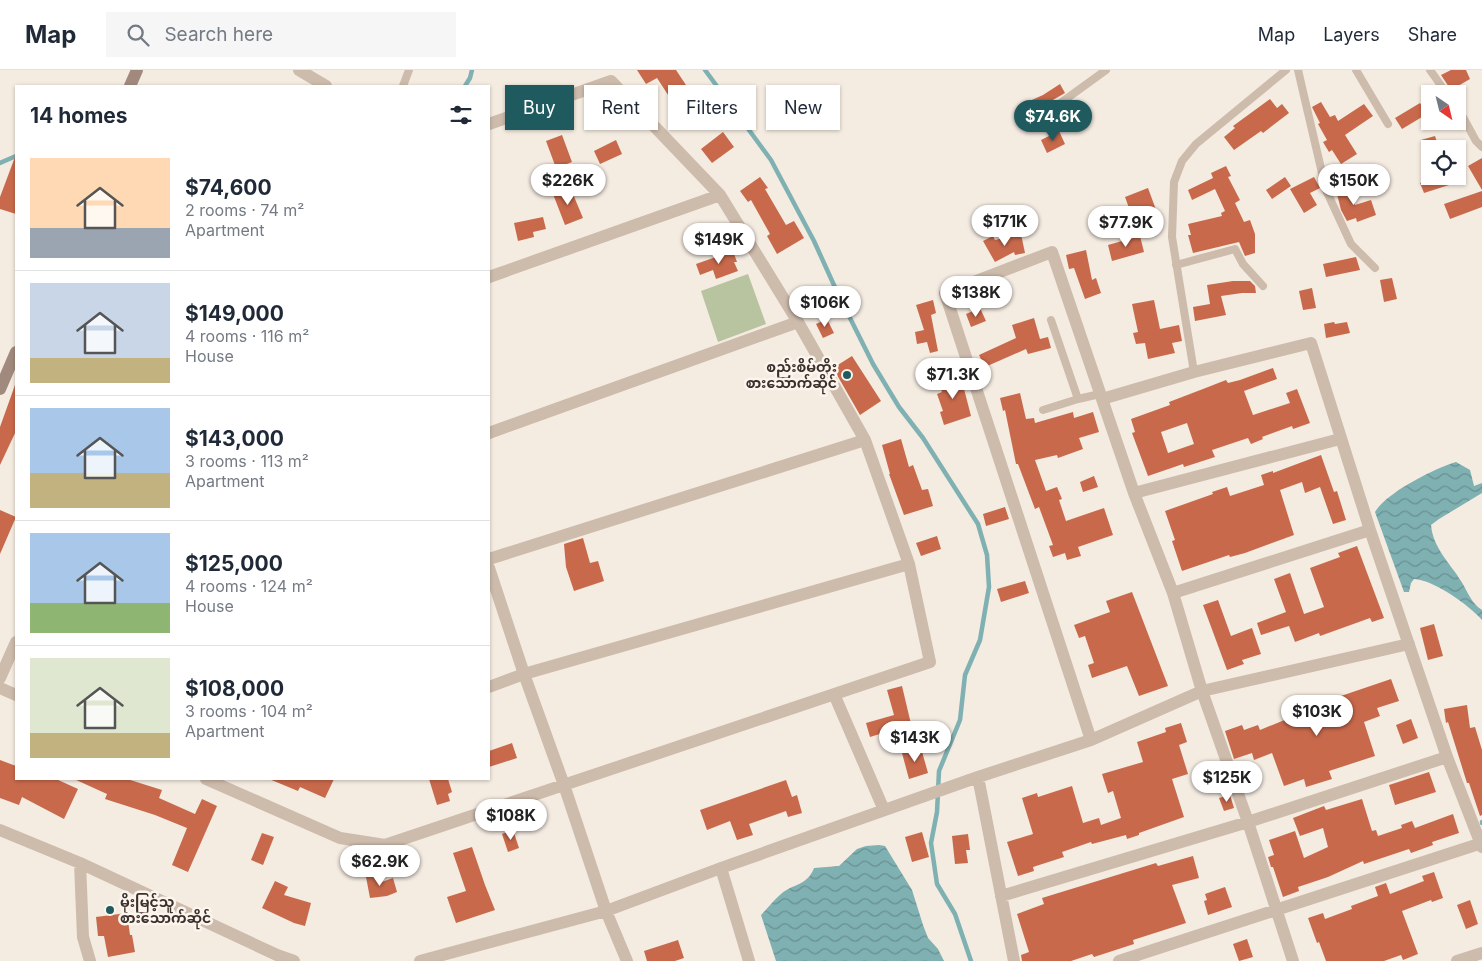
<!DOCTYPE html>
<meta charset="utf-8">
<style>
:root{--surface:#fff;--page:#f6f6f7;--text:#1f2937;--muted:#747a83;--line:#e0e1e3;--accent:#1f5a5e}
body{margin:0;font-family:Inter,"Noto Sans Myanmar",sans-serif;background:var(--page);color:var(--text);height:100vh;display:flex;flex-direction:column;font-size:19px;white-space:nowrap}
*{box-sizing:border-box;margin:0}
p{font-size:16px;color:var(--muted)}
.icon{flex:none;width:28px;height:28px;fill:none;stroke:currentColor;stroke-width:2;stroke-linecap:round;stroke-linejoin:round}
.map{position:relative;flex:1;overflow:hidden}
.details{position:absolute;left:15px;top:15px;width:475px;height:695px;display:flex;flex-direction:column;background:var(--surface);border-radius:0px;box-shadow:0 1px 4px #0004}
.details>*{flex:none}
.top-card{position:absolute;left:505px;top:15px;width:475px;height:45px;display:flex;gap:10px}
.needle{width:32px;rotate:145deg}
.buttons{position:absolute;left:1421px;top:15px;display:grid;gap:10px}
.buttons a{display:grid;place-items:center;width:45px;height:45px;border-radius:0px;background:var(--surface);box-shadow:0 1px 4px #0004;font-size:25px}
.price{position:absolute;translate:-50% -42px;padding:0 11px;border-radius:18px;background:#fff;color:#222;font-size:16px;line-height:32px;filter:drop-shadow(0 1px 2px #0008)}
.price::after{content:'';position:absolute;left:50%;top:30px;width:15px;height:11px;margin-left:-8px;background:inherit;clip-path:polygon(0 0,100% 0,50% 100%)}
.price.active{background:var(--accent);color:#fff}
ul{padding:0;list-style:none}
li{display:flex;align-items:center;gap:15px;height:125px;padding:0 15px}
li+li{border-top:1px solid var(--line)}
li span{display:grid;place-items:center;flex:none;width:140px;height:100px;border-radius:0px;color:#555}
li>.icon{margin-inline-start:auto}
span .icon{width:60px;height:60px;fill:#fffc;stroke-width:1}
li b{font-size:21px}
h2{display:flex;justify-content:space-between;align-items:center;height:60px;padding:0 15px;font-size:21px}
.chip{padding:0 18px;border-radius:0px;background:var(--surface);box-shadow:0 1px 4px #0004;font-size:18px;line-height:45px}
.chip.active{background:var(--accent);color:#fff}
header{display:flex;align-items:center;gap:30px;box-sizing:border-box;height:70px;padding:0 25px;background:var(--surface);border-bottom:1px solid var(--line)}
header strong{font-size:24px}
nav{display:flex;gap:28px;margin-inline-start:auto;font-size:18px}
.search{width:350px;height:45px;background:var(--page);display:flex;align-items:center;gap:12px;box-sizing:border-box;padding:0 18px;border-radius:0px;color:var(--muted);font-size:19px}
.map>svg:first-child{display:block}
</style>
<header>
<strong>Map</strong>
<div class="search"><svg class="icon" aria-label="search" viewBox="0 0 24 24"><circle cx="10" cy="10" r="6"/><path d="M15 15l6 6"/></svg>Search here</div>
<nav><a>Map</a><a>Layers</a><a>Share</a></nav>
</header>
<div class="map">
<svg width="1482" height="891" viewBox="0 0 1482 891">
<defs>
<pattern id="water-waves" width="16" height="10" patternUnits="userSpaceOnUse" patternTransform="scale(1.25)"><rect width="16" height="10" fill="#7fb0b2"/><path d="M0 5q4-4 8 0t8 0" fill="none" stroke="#699091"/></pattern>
</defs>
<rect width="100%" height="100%" fill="#f4ebe1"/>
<!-- pitch -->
<path fill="#b8c4a0" d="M748 204 766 254 718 272 701 221Z"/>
<!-- water -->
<path fill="url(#water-waves)" d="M1456 392 1470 400 1474 416 1482 413V423L1439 449 1431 455C1433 478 1450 493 1461 511 1468 522 1471 533 1482 540V550C1469 535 1434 510 1414 509L1411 513 1409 522H1404L1375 442C1386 423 1435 398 1456 392Z
M879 775 885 776 912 820 923 855 928 868 938 879 944 891H776L761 845C768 838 774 830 781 824 794 813 807 816 814 798L839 796 857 779 866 776Z"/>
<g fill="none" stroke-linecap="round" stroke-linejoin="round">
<!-- stream -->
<path stroke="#7fb0b2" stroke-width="4.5" d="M705 0 771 90 814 171 838 224 873 294 899 337 923 368 978 454 987 485 989 517 980 570 965 605 960 650 939 701 937 742 931 773 937 814 955 844 971 891
M465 16 470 8 472 0
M0 93 16 86
M1482 752V753"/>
</g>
<!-- building -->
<path fill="#c8694b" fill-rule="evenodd" d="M637 0H676L688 18 680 24 697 52 689 57 657 8 646 14Z
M1451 0H1466L1470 9 1451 20 1441 5Z
M1060 14 1065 23 1030 43 1025 33 1043 25Z
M1270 29 1277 38 1282 34 1289 43 1263 63 1261 61 1234 80 1224 67 1235 58 1233 56Z
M1321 32 1330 47 1335 45 1338 51 1364 34 1373 46 1345 65 1357 84 1341 94 1332 80 1329 82 1323 72 1327 70 1318 54 1320 53 1312 37Z
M1420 33 1427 44 1402 59 1395 48Z
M600 39 606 48 591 57 585 48Z
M1059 61 1065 74 1047 83 1041 70Z
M723 62 734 77 712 93 701 79Z
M562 65 572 92 556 98 546 71Z
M1435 66 1439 78 1430 79V81L1425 82 1421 70Z
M616 70 622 84 600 94 594 81Z
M15 87H16V144L0 139V127Z
M1482 88V120L1468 96Z
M1226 96 1231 106 1228 107 1240 130 1235 133 1244 152 1250 150 1255 164V183L1245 186 1239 172 1193 183 1188 165H1191L1188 154 1222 146 1221 143 1225 141 1215 119 1192 130 1188 120 1213 108 1211 103Z
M1441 106H1446L1449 115 1424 123 1420 113Z
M760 107 768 118 765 119 786 155 794 151 804 168 777 184 767 166 770 164 751 130 748 132 740 121Z
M1285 107 1291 116 1272 129 1266 120Z
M1314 107 1320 118 1310 123 1317 135 1304 143 1290 119Z
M1349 116 1355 135 1371 130 1376 145 1357 152 1356 148 1347 151 1341 140 1336 120Z
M570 117 583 148 565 155 553 124Z
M1148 118 1159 148 1136 157 1125 127Z
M1482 121V137L1450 149 1444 134Z
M543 147 546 159 533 162 534 167 518 171 514 153Z
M1021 164 1025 183 1015 185 1014 182 995 192 983 171 993 166 995 170Z
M1140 166 1144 182 1112 191 1108 175Z
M1086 180 1092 210 1096 208 1101 223 1085 229 1074 198 1069 199 1066 185Z
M733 181 737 192H734L738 201 716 209 713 200 700 205 696 194Z
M1356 187 1360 200 1326 207 1323 194Z
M1392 208 1397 229 1384 232 1380 210Z
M1233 211H1250L1255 216 1256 223H1242L1221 226 1226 245 1195 251 1193 237 1210 234 1207 215Z
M1312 218 1316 238 1303 240 1299 221Z
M933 230 936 243 931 245 938 281 930 283 927 272 917 274 915 262 924 260 916 235Z
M1154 230 1160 259 1179 255 1182 271 1172 273 1175 283 1148 289 1145 273 1136 274 1133 263 1138 262 1132 234Z
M980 238 986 251 971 257 966 244Z
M1034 248 1040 269 1048 267 1051 278 1028 284 1026 279 985 297 979 285 1016 268 1012 255Z
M827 249 834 263 823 268 816 254Z
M1334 252 1335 254 1347 252 1350 263 1326 268 1324 254Z
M852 286 881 331 860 345 833 298Z
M1273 298 1277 309 1244 321 1253 345 1290 333 1286 323 1297 319 1310 353 1293 359 1292 356 1262 367 1263 369 1251 374 1248 368 1212 380 1215 387 1184 397 1183 394 1148 406 1132 363 1135 362 1131 349 1170 335 1169 332 1203 319 1226 310 1228 313 1240 310ZM1187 353 1194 374 1168 383 1161 362Z
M952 303 957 317 963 315 971 346 944 355 940 342 943 341 937 324 942 322 937 309Z
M15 315 16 316V361L0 395V357Z
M1020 323 1026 349 1034 348 1035 353 1073 342 1074 348 1093 342 1099 362 1079 368 1083 379 1058 388 1057 385 1035 390 1046 421 1057 417 1062 429 1059 430 1066 451 1104 438 1113 465 1078 477 1081 486 1067 490 1065 483 1053 487 1049 476 1053 475 1039 437 1035 439 1018 394H1016L1005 340 1003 341 1000 328Z
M901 369 909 397 913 395 922 420 928 419 933 436 904 445 889 404H890L882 375Z
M1321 385 1334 422 1337 421 1346 450 1333 454 1320 417 1305 423 1302 412 1280 420 1294 465 1245 483 1230 487 1229 485 1182 501 1172 471 1175 470 1165 441 1213 424 1212 422 1227 417 1230 426 1264 415 1261 405 1273 401V403Z
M1094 406 1098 417 1083 422 1080 412Z
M1005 437 1009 449 986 456 983 444Z
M0 440 16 447 0 484Z
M937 466 941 479 921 486 916 473Z
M583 468 590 493 598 491 604 511 574 521 566 497 564 474Z
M1357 476 1384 548 1372 552 1370 548 1320 566 1319 563 1295 572 1289 556 1261 565 1257 553 1286 542 1274 509 1290 503 1304 544 1324 537 1310 498 1340 487 1338 483Z
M1025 511 1029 523 1001 532 997 519Z
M1132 522 1168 616 1139 626 1127 596 1092 608 1088 595 1094 593 1085 566 1079 568 1074 555 1110 542 1106 531Z
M1218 530 1231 566 1252 558 1261 584 1242 590 1244 594 1227 600 1203 535Z
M1434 554 1443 586 1428 590 1420 558Z
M1391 609 1399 631 1377 638 1380 646 1364 652 1375 686 1329 701 1332 709 1306 717 1304 709 1284 716 1272 683 1254 690 1252 683 1234 689 1225 661 1242 655 1244 660 1258 655 1260 660 1299 644 1302 653 1324 646 1321 638 1339 631 1338 627Z
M902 616 911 654 903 657 908 677 891 681 886 662 870 667 866 653 894 645 887 620Z
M1467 635 1470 658 1475 657 1482 680V745L1480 746 1469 713H1467L1448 652 1446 653 1444 639Z
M1411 649 1418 668 1403 674 1396 655Z
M1181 653 1187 672 1179 675 1188 704 1172 709 1184 747 1139 763V765L1127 769 1126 765 1092 774 1091 772 1062 782 1064 787 1033 797 1034 801 1018 806 1007 772 1033 764 1022 728 1037 723 1038 727 1072 716 1083 753 1099 748 1101 755 1121 748 1113 721 1108 723 1102 704 1143 692 1137 672 1166 662 1165 658Z
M512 673 517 688 489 697V681Z
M921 678 928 703 909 709 902 683Z
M0 690 16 696V709H56L78 719 64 749 22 727 19 735 0 728Z
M1429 702 1436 722 1395 735 1389 715Z
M74 709H127L162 720 159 728 195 744 202 729 217 736 188 802 172 795 187 758 155 745 105 729 107 724Z
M269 709H334L325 728 300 717 298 721Z
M429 709H448L452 722 448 724 450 731 437 735Z
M786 710 792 727 797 725 802 743 788 747 786 741 749 754 753 765 737 770 730 751 707 760 700 740Z
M1230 725 1234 738 1224 741 1219 728Z
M1362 729 1372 761 1376 760 1378 766 1402 758 1401 755 1412 751 1415 758 1453 744 1459 763 1432 772 1433 775 1411 783 1409 779 1364 794 1363 791 1328 807 1298 817 1299 821 1283 827 1273 797H1271L1268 787 1274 785 1269 770 1295 761 1304 788 1328 777 1323 758 1300 766 1293 748 1324 736 1326 740Z
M513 760 519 778 508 782 502 764Z
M922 762 929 787 912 792 905 767Z
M262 763 274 767 263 795 251 790Z
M968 764 970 780H966L968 793 955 794 952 766Z
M472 777 485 815 495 840 456 853 447 827 466 821 453 783Z
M1193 786 1199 808 1172 815 1186 853 1133 870 1134 874 1094 887 1092 884 1071 891H1022L1021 885 1029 882 1017 844 1044 834 1042 828 1156 793 1158 796Z
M1434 802 1443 828 1432 832 1431 830 1402 841 1418 884 1403 890 1401 885 1384 891H1326L1319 872 1317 873 1308 848 1323 843 1325 849 1352 839 1351 836 1378 826 1375 817 1386 813 1390 824 1424 811 1422 806Z
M377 805 379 813 393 808 397 822 387 826 370 828 366 807Z
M275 811 288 817 284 825 311 833 305 856 294 853 262 838Z
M1225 817 1232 837 1208 845 1204 831 1207 830 1205 824Z
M1470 830 1478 854 1466 859 1457 835Z
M127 843 130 865H132L135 882 108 887 104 866H98L96 847Z
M1247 869 1253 887 1239 891 1233 874Z
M678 870 684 888 675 891H647L644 881Z"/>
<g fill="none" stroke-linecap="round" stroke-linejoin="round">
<!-- lane -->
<path stroke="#cdbbac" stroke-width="8" d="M1298 0 1326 120 1351 174 1375 198
M1356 0 1388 54
M1430 0 1447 24
M403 16 409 0
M1458 38 1476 71 1482 77
M1044 53 1055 37 1106 0
M1176 195 1235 179 1243 194 1263 216
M1051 250 1078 329 1100 324
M1194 302 1172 167 1174 112 1182 91 1196 74 1286 0
M1043 340 1078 329"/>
<!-- street -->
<path stroke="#cdbbac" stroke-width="12" d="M299 0 326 16
M489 207 720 125
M1102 329 1194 302 1311 273 1370 460 1447 687 1482 777
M489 363 798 252
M1134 423 1340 369
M489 489 865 370
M489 498 524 604 564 715 606 841 627 891
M1173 523 1370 460
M0 608 16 572
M489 617 524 604 909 494
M0 618 16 625
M834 624 884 740
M1091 670 945 223 1052 182 1134 423 1173 523 1202 621 1248 752 1293 891
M978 707 1014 891
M206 709 340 768 385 775 930 592 909 494 865 370 798 252 720 125 611 11 489 54
M0 760 80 793 277 885 294 891
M80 793 83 867 90 891
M721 798 749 891
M1001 826 1248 752 1447 687
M420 891 606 841 721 798 978 707 1091 670 1202 621 1409 574
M1119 891 1482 773
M1457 891 1482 883"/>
<!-- secondary -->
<path stroke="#a18a7d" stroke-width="12" d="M130 16 137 0
M0 319 16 282"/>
</g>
<!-- markers -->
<g fill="#1f5a5e" stroke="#fbf5ee" stroke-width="2">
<circle cx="847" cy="305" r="5"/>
<circle cx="110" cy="840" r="5"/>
</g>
<g text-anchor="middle" stroke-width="5" stroke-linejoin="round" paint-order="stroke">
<!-- poi labels -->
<g font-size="14" font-weight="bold" fill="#3b302b" stroke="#fbf5ee" text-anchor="end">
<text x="837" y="302">စည်းစိမ်တိုး<tspan x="837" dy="16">စားသောက်ဆိုင်</tspan></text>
<text x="120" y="837" text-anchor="start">မိုးမြင့်သူ<tspan x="120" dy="16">စားသောက်ဆိုင်</tspan></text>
</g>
</g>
</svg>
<div class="buttons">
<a><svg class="needle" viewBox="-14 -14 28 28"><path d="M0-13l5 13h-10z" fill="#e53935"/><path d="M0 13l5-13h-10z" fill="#747a83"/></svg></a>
<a><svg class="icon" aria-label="locate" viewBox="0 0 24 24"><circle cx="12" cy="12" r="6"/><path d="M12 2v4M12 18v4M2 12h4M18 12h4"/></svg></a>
</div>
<b class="price active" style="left:1053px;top:72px">$74.6K</b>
<b class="price" style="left:568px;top:136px">$226K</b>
<b class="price" style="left:1354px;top:136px">$150K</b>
<b class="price" style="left:1005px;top:177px">$171K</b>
<b class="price" style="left:1126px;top:178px">$77.9K</b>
<b class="price" style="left:719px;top:195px">$149K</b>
<b class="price" style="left:976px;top:248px">$138K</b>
<b class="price" style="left:825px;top:258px">$106K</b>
<b class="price" style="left:953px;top:330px">$71.3K</b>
<b class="price" style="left:1317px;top:667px">$103K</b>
<b class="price" style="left:915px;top:693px">$143K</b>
<b class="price" style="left:1227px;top:733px">$125K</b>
<b class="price" style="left:511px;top:771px">$108K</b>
<b class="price" style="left:380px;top:817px">$62.9K</b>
<div class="top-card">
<a class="chip active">Buy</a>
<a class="chip">Rent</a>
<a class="chip">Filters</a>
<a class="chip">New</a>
</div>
<section class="details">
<h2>14 homes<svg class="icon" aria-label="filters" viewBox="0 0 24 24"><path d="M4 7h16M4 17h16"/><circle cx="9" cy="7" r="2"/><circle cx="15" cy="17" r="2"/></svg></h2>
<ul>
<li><span style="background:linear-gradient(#ffd9b3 70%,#9aa5b1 0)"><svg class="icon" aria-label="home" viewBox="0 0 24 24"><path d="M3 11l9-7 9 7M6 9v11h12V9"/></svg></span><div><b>$74,600</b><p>2 rooms · 74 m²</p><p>Apartment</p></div></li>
<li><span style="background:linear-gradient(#c9d6e8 75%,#c2b280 0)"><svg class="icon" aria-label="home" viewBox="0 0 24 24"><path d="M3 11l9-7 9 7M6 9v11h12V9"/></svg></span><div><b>$149,000</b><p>4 rooms · 116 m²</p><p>House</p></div></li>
<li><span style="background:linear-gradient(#a9c7e8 65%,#c2b280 0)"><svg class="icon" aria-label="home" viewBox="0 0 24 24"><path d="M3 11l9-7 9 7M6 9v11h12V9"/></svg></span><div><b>$143,000</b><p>3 rooms · 113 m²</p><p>Apartment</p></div></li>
<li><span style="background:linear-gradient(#a9c7e8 70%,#8fb573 0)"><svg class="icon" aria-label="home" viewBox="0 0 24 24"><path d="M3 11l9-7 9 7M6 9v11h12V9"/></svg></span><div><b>$125,000</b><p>4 rooms · 124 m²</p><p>House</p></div></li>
<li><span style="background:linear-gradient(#dfe7d0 75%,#c2b280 0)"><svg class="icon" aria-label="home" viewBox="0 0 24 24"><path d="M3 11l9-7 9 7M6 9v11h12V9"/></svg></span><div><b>$108,000</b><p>3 rooms · 104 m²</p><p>Apartment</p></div></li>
</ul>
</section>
</div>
